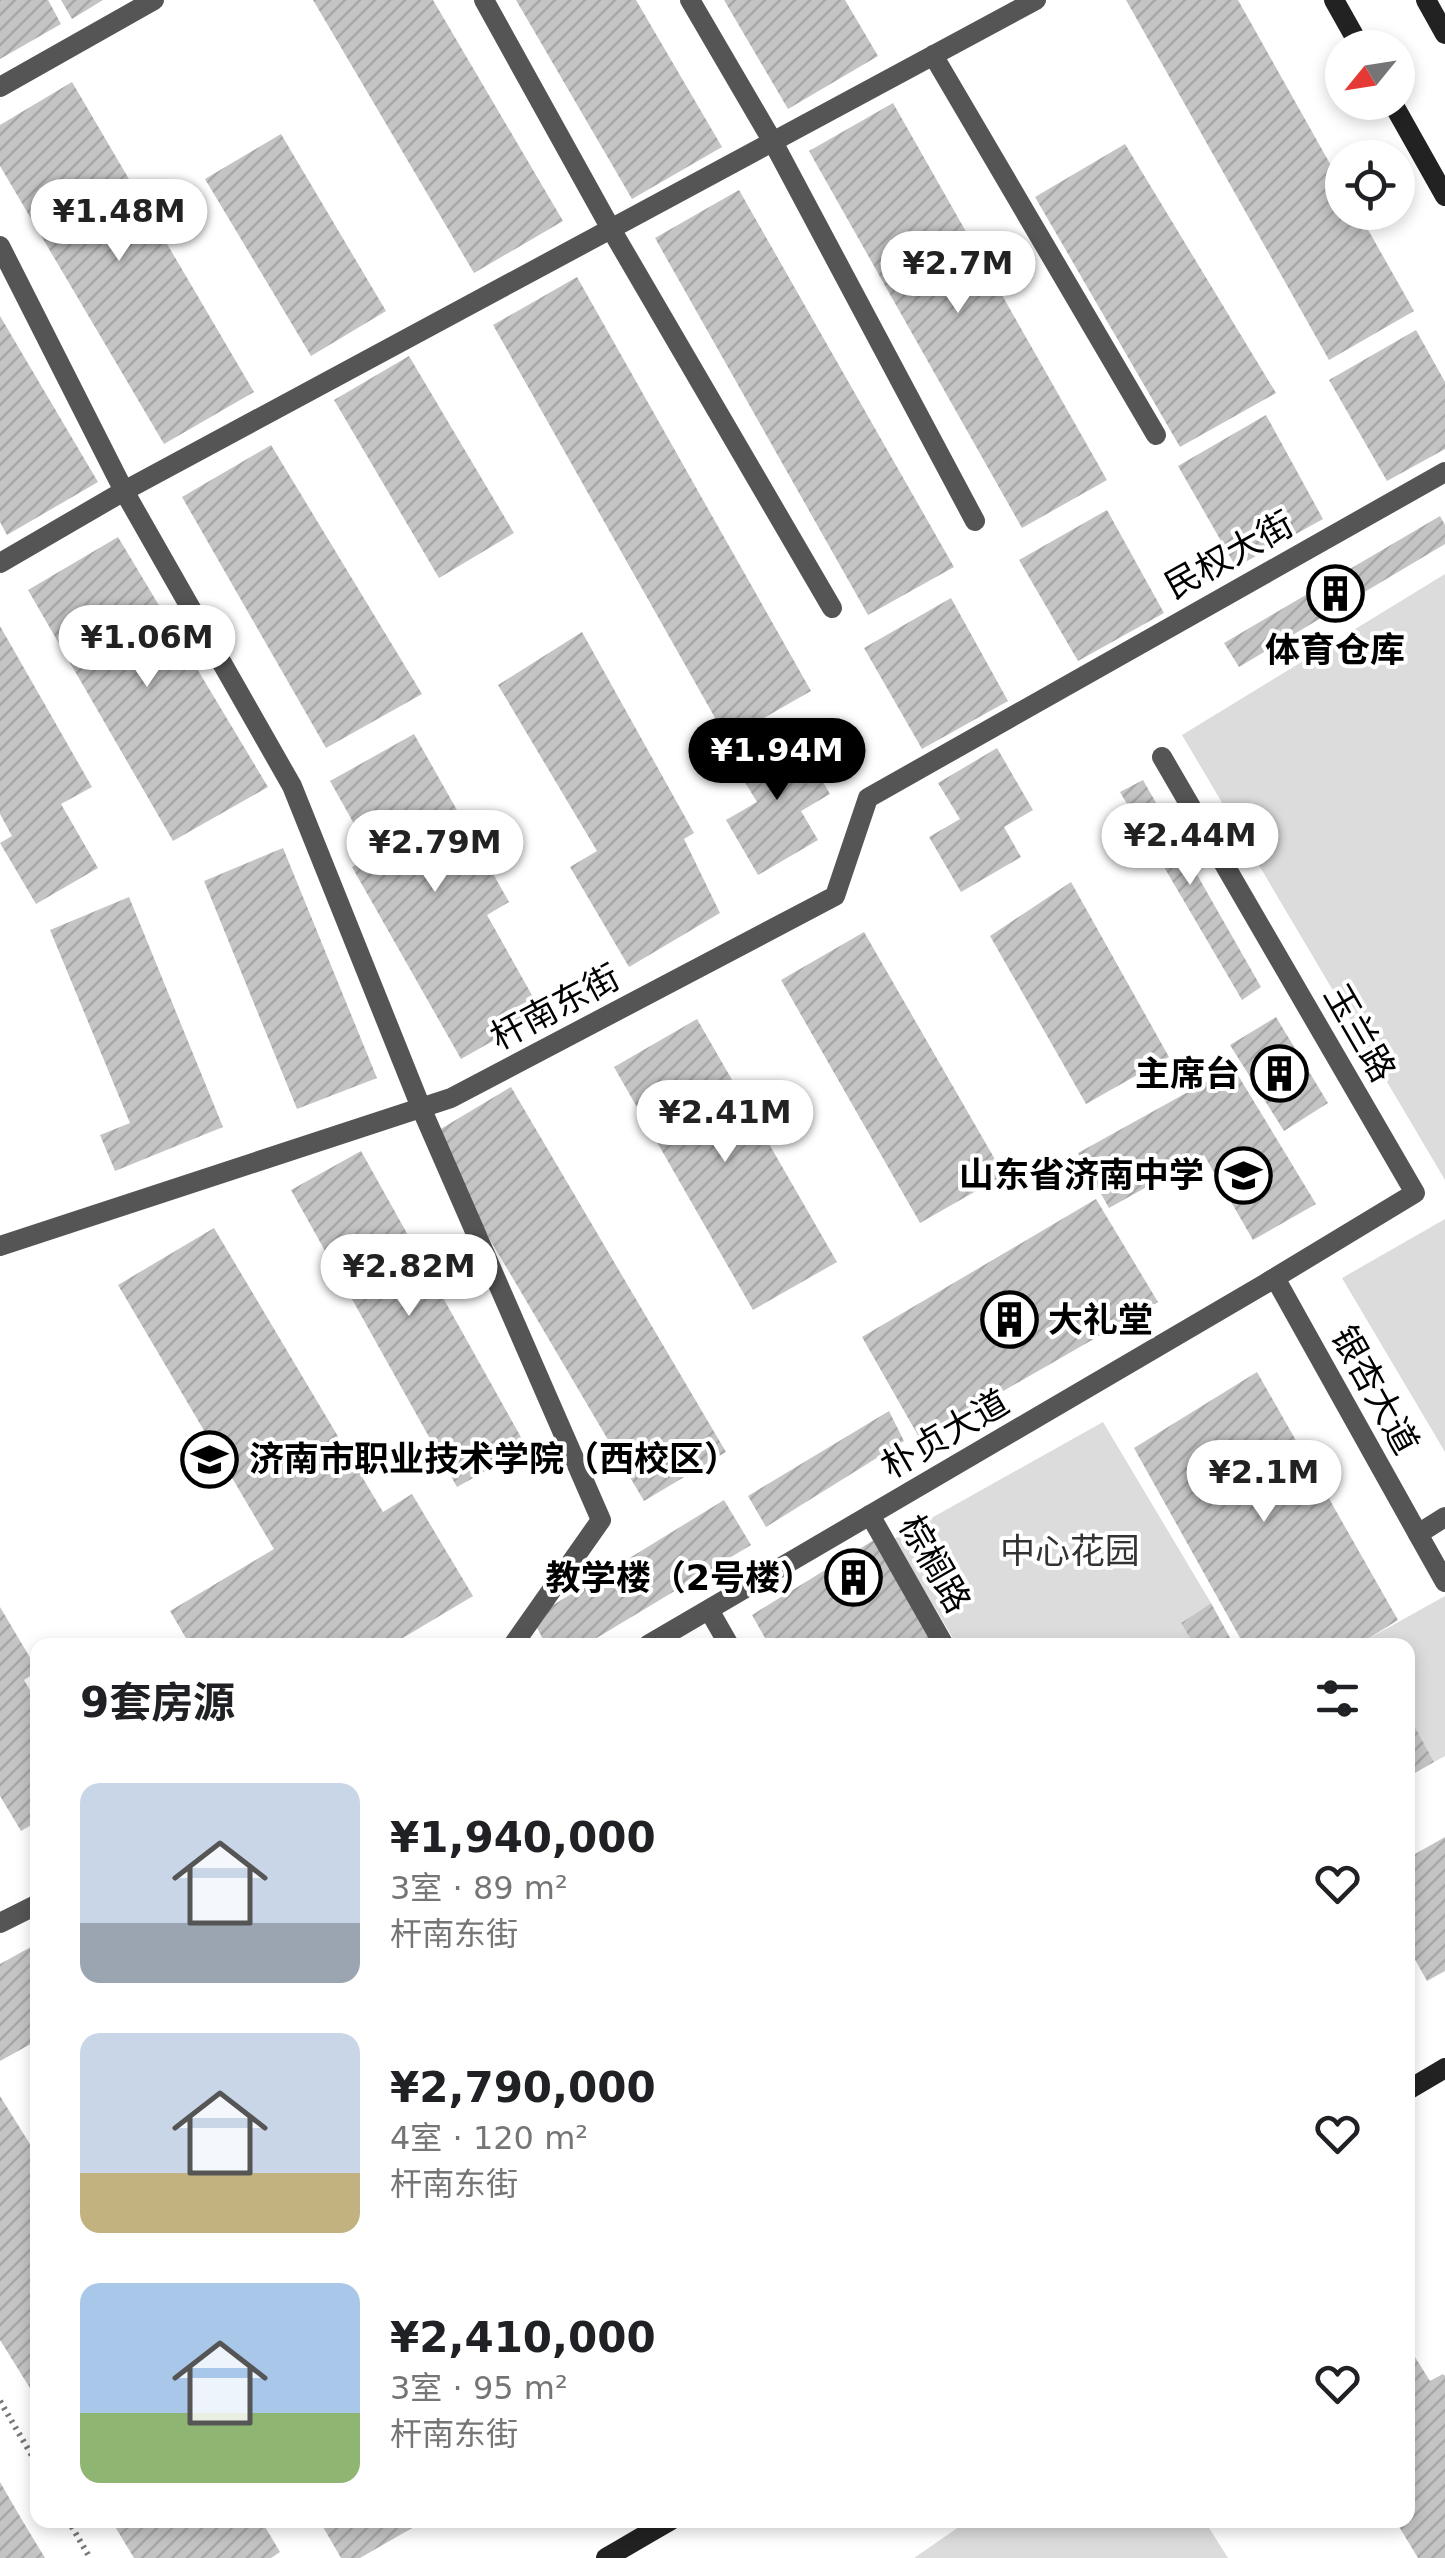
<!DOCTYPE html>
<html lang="zh">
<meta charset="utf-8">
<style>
:root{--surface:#fff;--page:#f6f6f6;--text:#202124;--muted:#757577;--accent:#000}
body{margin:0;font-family:"DejaVu Sans","Noto Sans SC",sans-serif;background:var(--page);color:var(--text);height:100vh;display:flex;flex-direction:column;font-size:38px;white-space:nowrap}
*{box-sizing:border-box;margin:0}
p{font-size:32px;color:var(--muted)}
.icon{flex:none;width:55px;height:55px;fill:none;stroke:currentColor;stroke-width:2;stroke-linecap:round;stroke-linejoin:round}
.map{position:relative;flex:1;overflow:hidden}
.drawer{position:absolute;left:30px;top:1638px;width:1385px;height:890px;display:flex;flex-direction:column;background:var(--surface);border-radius:20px;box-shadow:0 5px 15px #0003}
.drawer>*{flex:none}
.needle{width:65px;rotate:240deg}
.buttons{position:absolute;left:1325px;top:30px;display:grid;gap:20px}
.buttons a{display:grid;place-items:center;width:90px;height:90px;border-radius:50%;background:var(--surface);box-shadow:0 5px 15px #0003;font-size:50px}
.price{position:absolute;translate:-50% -85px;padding:0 22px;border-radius:35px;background:#fff;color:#222;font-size:32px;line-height:65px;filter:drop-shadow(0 2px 5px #0008)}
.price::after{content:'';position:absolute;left:50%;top:60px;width:30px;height:22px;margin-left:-15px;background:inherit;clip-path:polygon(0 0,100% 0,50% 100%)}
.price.on{background:var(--accent);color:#fff}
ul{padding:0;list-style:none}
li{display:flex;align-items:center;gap:30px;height:250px;padding:0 50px}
li span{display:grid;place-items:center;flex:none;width:280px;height:200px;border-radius:20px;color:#555}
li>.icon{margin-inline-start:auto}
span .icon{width:120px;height:120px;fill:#fffc;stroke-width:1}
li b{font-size:42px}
h2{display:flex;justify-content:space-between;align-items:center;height:120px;padding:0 50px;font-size:42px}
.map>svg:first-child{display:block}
</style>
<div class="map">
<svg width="1445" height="2558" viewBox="0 0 1445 2558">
<defs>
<pattern id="building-hatch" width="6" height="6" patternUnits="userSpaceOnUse" patternTransform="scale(2.5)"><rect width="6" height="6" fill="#c4c4c4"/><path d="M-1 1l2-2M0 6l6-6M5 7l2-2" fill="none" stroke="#a7a7a7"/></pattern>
</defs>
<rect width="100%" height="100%" fill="#fff"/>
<!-- green -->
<path fill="#dcdcdc" d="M1445 574V1180L1182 735Z
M1445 1219V1452L1342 1278Z
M1103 1422 1211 1603 1181 1623 1194 1645H957L894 1539Z
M1445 1596V1756L1434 1762 1408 1714V1645H1368L1366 1640Z
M969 2520H1204L1228 2558H914Z"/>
<!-- building -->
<path fill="url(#building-hatch)" d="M0 0H48L61 24 0 59Z
M61 0H103L72 19Z
M313 0H433L563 221 474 273Z
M516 0H636L722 147 632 199Z
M724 0H845L878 56 788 109Z
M1126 0H1238L1342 185V212H1358L1414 311 1329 360Z
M72 82 254 392 164 444 0 166V125Z
M893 103 1107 480 1022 528 809 151Z
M281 134 386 311 311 356 205 179Z
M1125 144 1276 393 1180 447 1035 197Z
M739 190 954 567 868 615 655 238Z
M577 277 811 691 727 739 493 325Z
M0 316 98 482 7 535 0 522Z
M1416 330 1445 382V449L1387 481 1329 380Z
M409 356 514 533 439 578 334 400Z
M1266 415 1323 519 1236 567 1178 466Z
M271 445 422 694 326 748 182 497Z
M1107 510 1164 613 1078 661 1019 560Z
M1440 516 1445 525V544L1239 667 1224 643Z
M118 537 268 787 173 841 28 590Z
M951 598 1008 701 922 749 864 648Z
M0 626 92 787 61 804 98 868 36 904 0 843 12 836 0 814Z
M582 632 694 833 684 839 720 913 629 967 570 867 597 851 498 685Z
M794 732 830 794 801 811 818 840 758 875 726 820 757 802 735 766Z
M414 734 509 902 487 915 542 1013 461 1059 352 867 372 856 330 781Z
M997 748 1033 810 1004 827 1021 857 961 892 929 837 960 819 938 783Z
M1143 780 1261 987 1242 1000 1120 792Z
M283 848 377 1078 297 1109 204 881Z
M1071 882 1169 1057 1086 1104 990 936Z
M129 897 223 1127 115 1171 100 1135 130 1123 50 930Z
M864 932 1004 1175 920 1223 781 980Z
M1276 1017 1328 1103 1284 1131 1230 1045Z
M697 1019 837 1262 753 1310 614 1067Z
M1233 1067 1316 1204 1253 1240 1204 1155 1109 1208 1078 1153Z
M511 1087 726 1452 644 1501 429 1136Z
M361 1151 527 1448 457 1487 291 1190Z
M1096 1199 1158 1302 920 1439 862 1337Z
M214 1228 383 1512 412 1494 473 1596 391 1645H190L170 1611 274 1549 118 1285Z
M1257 1372 1398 1620 1366 1640 1368 1645H1244L1134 1448Z
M889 1411 904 1441 766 1527 748 1496Z
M724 1500 751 1545 585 1645H546L532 1618Z
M874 1540 933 1645H769L752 1615Z
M1211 1603 1234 1645H1194L1181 1623Z
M0 1607 38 1671 24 1680 38 1703V1821L21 1831 0 1796Z
M1408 1714 1434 1762 1408 1777Z
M1445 1837V1971L1427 1981 1408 1947V1858Z
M38 1943V2040L0 2061V1964Z
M0 2096 38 2157V2401L0 2340Z
M1415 2357 1430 2381 1443 2374 1445 2376V2558H1418L1395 2520H1408V2362Z
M0 2482 22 2520 45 2558H0Z
M111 2520H261L280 2552 271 2558H134Z
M319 2520H426L360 2558H341Z"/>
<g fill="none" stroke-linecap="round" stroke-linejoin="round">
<!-- path -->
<path stroke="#777" stroke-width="6" stroke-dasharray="2.5 5" stroke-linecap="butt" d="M0 2401 38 2466
M68 2520 90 2558"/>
<!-- service -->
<path stroke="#555" stroke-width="20" d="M1162 757 1415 1193 1268 1282
M870 1515 944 1645
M1418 1534 1445 1582
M709 1610 729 1645"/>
<!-- minor -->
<path stroke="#555" stroke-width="20" d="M484 0 611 229 832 608
M690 0 773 142 975 521
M933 55 1156 435
M0 246 124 491 292 786 422 1110 601 1520 513 1645
M0 563 124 491 1036 0
M0 1246 451 1098 835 896 868 798 1445 472
M648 1645 1275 1278 1418 1534 1445 1517
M0 1923 38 1904"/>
<!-- tertiary -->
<path stroke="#555" stroke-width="20" d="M0 87 154 0"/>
<!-- secondary -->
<path stroke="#222" stroke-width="20" d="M1334 0 1361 48
M1426 0 1445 34
M1392 102 1445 196
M1408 2090 1445 2068
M606 2558 671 2520"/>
</g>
<!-- icons -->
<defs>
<symbol id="building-ring" viewBox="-11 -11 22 22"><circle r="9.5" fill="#fff" stroke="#000" stroke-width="1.5"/><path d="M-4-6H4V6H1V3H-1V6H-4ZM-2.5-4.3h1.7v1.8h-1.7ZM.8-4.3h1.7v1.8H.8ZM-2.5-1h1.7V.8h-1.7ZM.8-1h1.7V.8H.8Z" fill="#000"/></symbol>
<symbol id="school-ring" viewBox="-11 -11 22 22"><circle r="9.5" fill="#fff" stroke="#000" stroke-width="1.5"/><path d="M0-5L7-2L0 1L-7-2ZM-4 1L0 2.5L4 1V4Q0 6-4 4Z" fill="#000"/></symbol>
</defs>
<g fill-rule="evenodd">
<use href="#building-ring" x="1304" y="562" width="63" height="63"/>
<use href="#building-ring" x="1248" y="1042" width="63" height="63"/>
<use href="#school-ring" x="1212" y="1144" width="63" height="63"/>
<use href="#building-ring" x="978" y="1288" width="63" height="63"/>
<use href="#school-ring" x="178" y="1428" width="63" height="63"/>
<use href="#building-ring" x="822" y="1546" width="63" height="63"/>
</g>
<g text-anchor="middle" stroke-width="8" stroke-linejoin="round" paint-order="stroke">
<!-- street labels -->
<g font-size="35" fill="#000" stroke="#fff">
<text transform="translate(1229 555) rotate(-29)" y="12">民权大街</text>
<text transform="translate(555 1007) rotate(-28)" y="12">杆南东街</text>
<text transform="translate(1360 1033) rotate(60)" y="12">玉兰路</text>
<text transform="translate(1375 1390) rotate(61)" y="12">银杏大道</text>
<text transform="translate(945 1434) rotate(-30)" y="12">朴贞大道</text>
<text transform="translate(935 1564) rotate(60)" y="12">棕榈路</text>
</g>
<!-- poi labels -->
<g font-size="35" font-weight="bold" fill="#000" stroke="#fff" text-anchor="end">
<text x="1335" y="662" text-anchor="middle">体育仓库</text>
<text x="1240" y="1086">主席台</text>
<text x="1204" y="1187">山东省济南中学</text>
<text x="1048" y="1332" text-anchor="start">大礼堂</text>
<text x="249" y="1471" text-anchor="start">济南市职业技术学院（西校区）</text>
<text x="815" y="1590">教学楼（2号楼）</text>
</g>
<!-- park labels -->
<g font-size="35" fill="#333" stroke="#fff">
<text x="1070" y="1563">中心花园</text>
</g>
</g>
</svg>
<div class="buttons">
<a><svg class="needle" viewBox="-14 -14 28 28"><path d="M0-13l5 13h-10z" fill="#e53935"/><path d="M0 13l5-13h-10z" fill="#757577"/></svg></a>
<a><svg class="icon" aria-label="locate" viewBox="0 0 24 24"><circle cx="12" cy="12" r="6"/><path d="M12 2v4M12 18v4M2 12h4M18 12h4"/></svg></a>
</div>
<b class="price" style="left:119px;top:264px">¥1.48M</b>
<b class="price" style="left:958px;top:316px">¥2.7M</b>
<b class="price" style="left:147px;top:690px">¥1.06M</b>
<b class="price on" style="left:777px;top:803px">¥1.94M</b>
<b class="price" style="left:1190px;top:888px">¥2.44M</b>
<b class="price" style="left:435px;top:895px">¥2.79M</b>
<b class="price" style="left:725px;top:1165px">¥2.41M</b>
<b class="price" style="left:409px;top:1319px">¥2.82M</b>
<b class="price" style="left:1264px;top:1525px">¥2.1M</b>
<section class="drawer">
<h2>9套房源<svg class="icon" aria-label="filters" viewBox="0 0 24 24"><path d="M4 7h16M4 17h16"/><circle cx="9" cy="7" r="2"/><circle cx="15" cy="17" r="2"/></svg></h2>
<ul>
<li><span style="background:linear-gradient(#c9d6e8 70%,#9aa5b1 0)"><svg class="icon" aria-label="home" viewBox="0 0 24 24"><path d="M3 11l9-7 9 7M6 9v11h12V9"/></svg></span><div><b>¥1,940,000</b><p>3室 · 89 m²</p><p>杆南东街</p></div><svg class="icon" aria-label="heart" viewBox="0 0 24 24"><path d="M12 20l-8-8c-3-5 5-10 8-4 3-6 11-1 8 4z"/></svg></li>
<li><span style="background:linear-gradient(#c9d6e8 70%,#c2b280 0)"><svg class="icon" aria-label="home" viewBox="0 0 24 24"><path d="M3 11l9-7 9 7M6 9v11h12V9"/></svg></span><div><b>¥2,790,000</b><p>4室 · 120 m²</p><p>杆南东街</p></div><svg class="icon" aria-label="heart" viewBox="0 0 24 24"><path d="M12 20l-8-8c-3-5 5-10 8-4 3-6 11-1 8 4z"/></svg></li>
<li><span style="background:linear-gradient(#a9c7e8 65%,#8fb573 0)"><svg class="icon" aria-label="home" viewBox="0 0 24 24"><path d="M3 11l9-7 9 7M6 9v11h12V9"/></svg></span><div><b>¥2,410,000</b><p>3室 · 95 m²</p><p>杆南东街</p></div><svg class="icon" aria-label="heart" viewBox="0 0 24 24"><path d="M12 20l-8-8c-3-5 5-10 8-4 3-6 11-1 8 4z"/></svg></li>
</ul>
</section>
</div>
